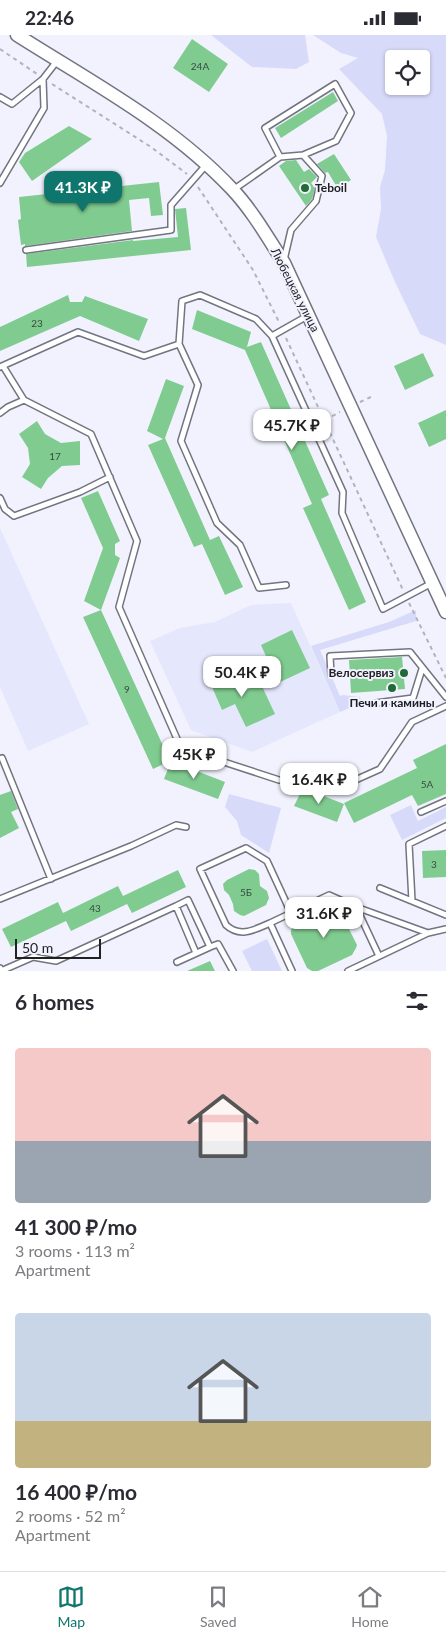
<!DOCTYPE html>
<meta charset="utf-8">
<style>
:root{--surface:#fff;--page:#f2f2f3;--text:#2b2b33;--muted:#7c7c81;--line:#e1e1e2;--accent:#0f766e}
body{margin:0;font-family:Lato,sans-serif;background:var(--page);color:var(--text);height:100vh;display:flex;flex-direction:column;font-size:19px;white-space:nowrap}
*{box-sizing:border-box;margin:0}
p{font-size:16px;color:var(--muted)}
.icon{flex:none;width:28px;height:28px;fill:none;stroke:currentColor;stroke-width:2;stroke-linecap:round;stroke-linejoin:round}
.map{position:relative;height:936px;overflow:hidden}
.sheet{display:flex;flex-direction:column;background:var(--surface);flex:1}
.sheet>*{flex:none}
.fabs{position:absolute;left:385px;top:15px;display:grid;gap:10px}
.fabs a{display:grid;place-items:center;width:45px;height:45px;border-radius:5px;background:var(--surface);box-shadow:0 1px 4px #0004;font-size:25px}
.scale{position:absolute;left:15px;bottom:12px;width:86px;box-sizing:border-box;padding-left:5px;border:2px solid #202025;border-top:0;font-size:14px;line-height:18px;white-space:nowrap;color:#202025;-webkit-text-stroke:4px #f1f2fe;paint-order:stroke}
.price{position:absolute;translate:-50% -42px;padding:0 11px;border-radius:10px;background:#fff;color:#222;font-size:16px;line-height:32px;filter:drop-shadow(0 1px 2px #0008)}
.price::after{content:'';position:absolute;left:50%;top:30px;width:15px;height:11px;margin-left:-8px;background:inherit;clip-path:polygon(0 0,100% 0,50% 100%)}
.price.current{background:var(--accent);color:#fff}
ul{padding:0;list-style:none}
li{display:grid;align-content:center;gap:10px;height:265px;padding:0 15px}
li span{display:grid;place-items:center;height:155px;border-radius:5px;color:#555}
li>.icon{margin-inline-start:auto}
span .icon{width:90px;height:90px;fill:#fffc;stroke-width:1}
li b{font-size:21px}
h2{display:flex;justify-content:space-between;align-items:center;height:60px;padding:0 15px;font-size:21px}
.status{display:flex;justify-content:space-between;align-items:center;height:35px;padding:0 25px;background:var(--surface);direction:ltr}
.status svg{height:14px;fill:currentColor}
.tab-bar{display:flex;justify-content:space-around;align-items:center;height:70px;border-top:1px solid var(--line);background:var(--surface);font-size:14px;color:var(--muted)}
.tab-bar a{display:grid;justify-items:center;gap:2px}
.tab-bar .current{color:var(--accent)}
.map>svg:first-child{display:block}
</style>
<div class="status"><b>22:46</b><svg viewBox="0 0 49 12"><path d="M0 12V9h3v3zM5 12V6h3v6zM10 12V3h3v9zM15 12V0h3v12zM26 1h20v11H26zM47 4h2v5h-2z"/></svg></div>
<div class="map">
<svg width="446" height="936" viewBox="0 0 446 936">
<rect width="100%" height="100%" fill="#f1f2fe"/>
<!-- built -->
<path fill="#e5e7fd" d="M0 493 89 689 28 716 0 652Z
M291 568 340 677 252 717 191 695 150 606 180 593 215 587 251 570Z"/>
<!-- green -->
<path fill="#d8dafa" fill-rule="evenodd" d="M211 0H305L309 27 296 34 252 32Z
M313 0H446V310L420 299 395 247 376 202 381 174 380 152 385 135 387 101 382 79 339 34 358 23 341 18ZM394 24H421V51H394Z
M416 575V586L320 615 340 661 343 660 360 662 362 668 340 677 311 611 389 587Z
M229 759 281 773 269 818 241 800 237 786 225 772Z
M411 770 418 786 446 772V783L402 805 390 780Z
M267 904 282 936H252L242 916Z"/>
<!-- building -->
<path fill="#80cc90" d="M192 4 228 29 209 57 173 33Z
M333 57 338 66 281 103 275 93Z
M69 91 92 104 32 146 19 127 25 118Z
M334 119 351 145 338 154 328 137 325 138 317 129Z
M296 125 304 137 309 134 317 142 311 148 315 153 312 164 306 171 279 131 286 126Z
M159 147 163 180 151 181 149 163 129 165 132 196 25 211V209L21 210 18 185 21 184 19 162Z
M186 173 191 215 27 232 26 219 133 205V206L178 202 175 174Z
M68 260 70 267H82L85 261 148 284 139 306 80 281 0 316V292Z
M197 275 251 297 247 312 261 307 329 460 321 464 366 567 349 575 303 473 312 469 245 315 192 294Z
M423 318 434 341 405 355 394 331Z
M166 344 184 351 165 403 210 505 219 501 243 552 225 560 202 509 194 512 148 410 163 404 147 396Z
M446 375V404L429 412 418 388Z
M37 386 45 399 61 408 80 406V430L62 431 48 443 41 454 22 442 30 429 28 413 19 399Z
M98 456 120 506 115 509V520L120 523 101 575 170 726 153 734 83 582 101 575 84 566 103 513 81 463Z
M292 595 310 633 278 648 261 610Z
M402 622 405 654 351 658 349 625Z
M236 633 246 655 261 649 275 679 246 692 235 669 222 675 209 645Z
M446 709V759L418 771 412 760 354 788 344 768 417 733 413 725Z
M171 726 225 747 218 764 164 744Z
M303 753 344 769 337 787 294 771Z
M11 756 18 774 11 777 19 793 0 803V760Z
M446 815V842L423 843 422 816Z
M249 834 255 835 259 839 260 851 267 856 269 863 266 870 244 881 240 880 234 876 233 869 229 860 224 855 223 849 227 845Z
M178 835 186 852 132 878 127 869 71 896 66 886 11 912 2 894 58 867 63 878 118 851 123 861Z
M331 872 340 876 357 910 356 913 352 920 318 936H312L307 933 291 899V895L295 889Z
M210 926 215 936H187Z"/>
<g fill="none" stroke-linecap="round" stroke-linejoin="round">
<defs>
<path id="service" d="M0 62 12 69 43 44 57 26
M280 122 265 93 335 49 351 78 336 106 303 120
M0 148 44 73 43 44
M233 155 280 122 303 120 322 141 316 166 291 195 284 225
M26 215 171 195V170L207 129
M272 301 343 457 342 478 383 574 432 548
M179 309 198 350 181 406 217 488 240 510 259 553 286 550
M3 331 24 365 91 399 137 506 119 572 181 713 279 745 342 751 380 734 412 687 446 671
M0 332 78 297 144 321 179 309 182 266 200 260 256 284 272 301 309 280
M0 378 8 372 24 365
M0 463 5 474 14 481 80 457 110 442
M331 640 330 621 410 617 446 662
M376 668 413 663 422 634
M2 723 51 844
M421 777 446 766
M380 853 446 880
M0 864 131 811 176 790 186 792
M412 866 409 809 446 791
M176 871 188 865 210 912 218 909 233 936
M356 872 428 898
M270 888C254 895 240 903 226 890L200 834 246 813 267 826 291 878
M177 927 210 912
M0 933 1 936 33 922 56 926 176 871 196 918
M292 936 270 888 329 860 356 872 379 921
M348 936 428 898 446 894"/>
<path id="tertiary" d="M17 0C91 47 171 89 232 154 252 175 268 203 284 228L446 577"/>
</defs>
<!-- service casing -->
<use href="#service" stroke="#737481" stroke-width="8"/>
<!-- tertiary casing -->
<use href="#tertiary" stroke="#737481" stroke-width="15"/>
<!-- path -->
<path stroke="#b1b2bc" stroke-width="2" stroke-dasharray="4 4" stroke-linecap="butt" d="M0 14 37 39
M52 49 151 112 187 139
M198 152 253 235 279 287
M286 303 403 555
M360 367 371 362
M325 385 340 377
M409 568 446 643"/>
<!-- service -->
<use href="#service" stroke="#fff" stroke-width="5"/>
<!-- tertiary -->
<use href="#tertiary" stroke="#fff" stroke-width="12"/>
</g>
<!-- markers -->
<g fill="#226a37" stroke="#f1f2fe" stroke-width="2">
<circle cx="305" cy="153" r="5"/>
<circle cx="404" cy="638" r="5"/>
<circle cx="392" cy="653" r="5"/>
</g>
<g text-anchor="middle" stroke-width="4" stroke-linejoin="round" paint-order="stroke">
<!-- number labels -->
<g font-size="10" fill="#384b40">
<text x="200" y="35">24А</text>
<text x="37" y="292">23</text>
<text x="55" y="425">17</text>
<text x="127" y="658">9</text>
<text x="427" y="753">5А</text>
<text x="434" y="833">3</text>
<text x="246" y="861">5Б</text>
<text x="95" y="877">43</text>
</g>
<!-- poi labels -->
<g font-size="12" font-weight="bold" fill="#202025" stroke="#f1f2fe" text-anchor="start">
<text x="315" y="157">Teboil</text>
<text x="394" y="642" text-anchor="end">Велосервиз</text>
<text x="392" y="672" text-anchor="middle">Печи и камины</text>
</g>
<!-- street labels -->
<g font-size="12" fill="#202025" stroke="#f1f2fe">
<text transform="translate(295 255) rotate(63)" y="4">Любецкая улица</text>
</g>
</g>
</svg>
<div class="fabs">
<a><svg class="icon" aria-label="locate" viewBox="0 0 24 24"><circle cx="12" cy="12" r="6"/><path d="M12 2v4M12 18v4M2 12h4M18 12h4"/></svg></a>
</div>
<div class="scale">50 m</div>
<b class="price current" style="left:83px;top:178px">41.3K ₽</b>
<b class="price" style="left:292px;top:416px">45.7K ₽</b>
<b class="price" style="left:242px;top:663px">50.4K ₽</b>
<b class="price" style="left:194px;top:745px">45K ₽</b>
<b class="price" style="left:319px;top:770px">16.4K ₽</b>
<b class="price" style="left:324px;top:904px">31.6K ₽</b>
</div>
<section class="sheet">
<h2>6 homes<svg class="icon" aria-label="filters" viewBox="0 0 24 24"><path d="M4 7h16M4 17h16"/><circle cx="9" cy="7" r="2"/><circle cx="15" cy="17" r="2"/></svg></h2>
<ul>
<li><span style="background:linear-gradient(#f6c9c9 60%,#9aa5b1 0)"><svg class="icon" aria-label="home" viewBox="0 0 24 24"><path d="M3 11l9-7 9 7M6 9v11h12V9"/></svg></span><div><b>41 300 ₽/mo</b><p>3 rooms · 113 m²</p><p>Apartment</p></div></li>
<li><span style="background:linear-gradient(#c9d6e8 70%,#c2b280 0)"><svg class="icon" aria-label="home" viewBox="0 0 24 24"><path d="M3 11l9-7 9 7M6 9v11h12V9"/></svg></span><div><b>16 400 ₽/mo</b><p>2 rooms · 52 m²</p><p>Apartment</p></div></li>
</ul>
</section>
<nav class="tab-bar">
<a class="current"><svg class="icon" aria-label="map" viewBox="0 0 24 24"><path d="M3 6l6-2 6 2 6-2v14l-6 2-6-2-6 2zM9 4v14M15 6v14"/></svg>Map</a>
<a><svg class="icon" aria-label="saved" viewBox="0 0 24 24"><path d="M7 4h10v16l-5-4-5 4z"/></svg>Saved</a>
<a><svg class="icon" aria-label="home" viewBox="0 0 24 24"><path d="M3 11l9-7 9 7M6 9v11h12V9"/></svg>Home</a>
</nav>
